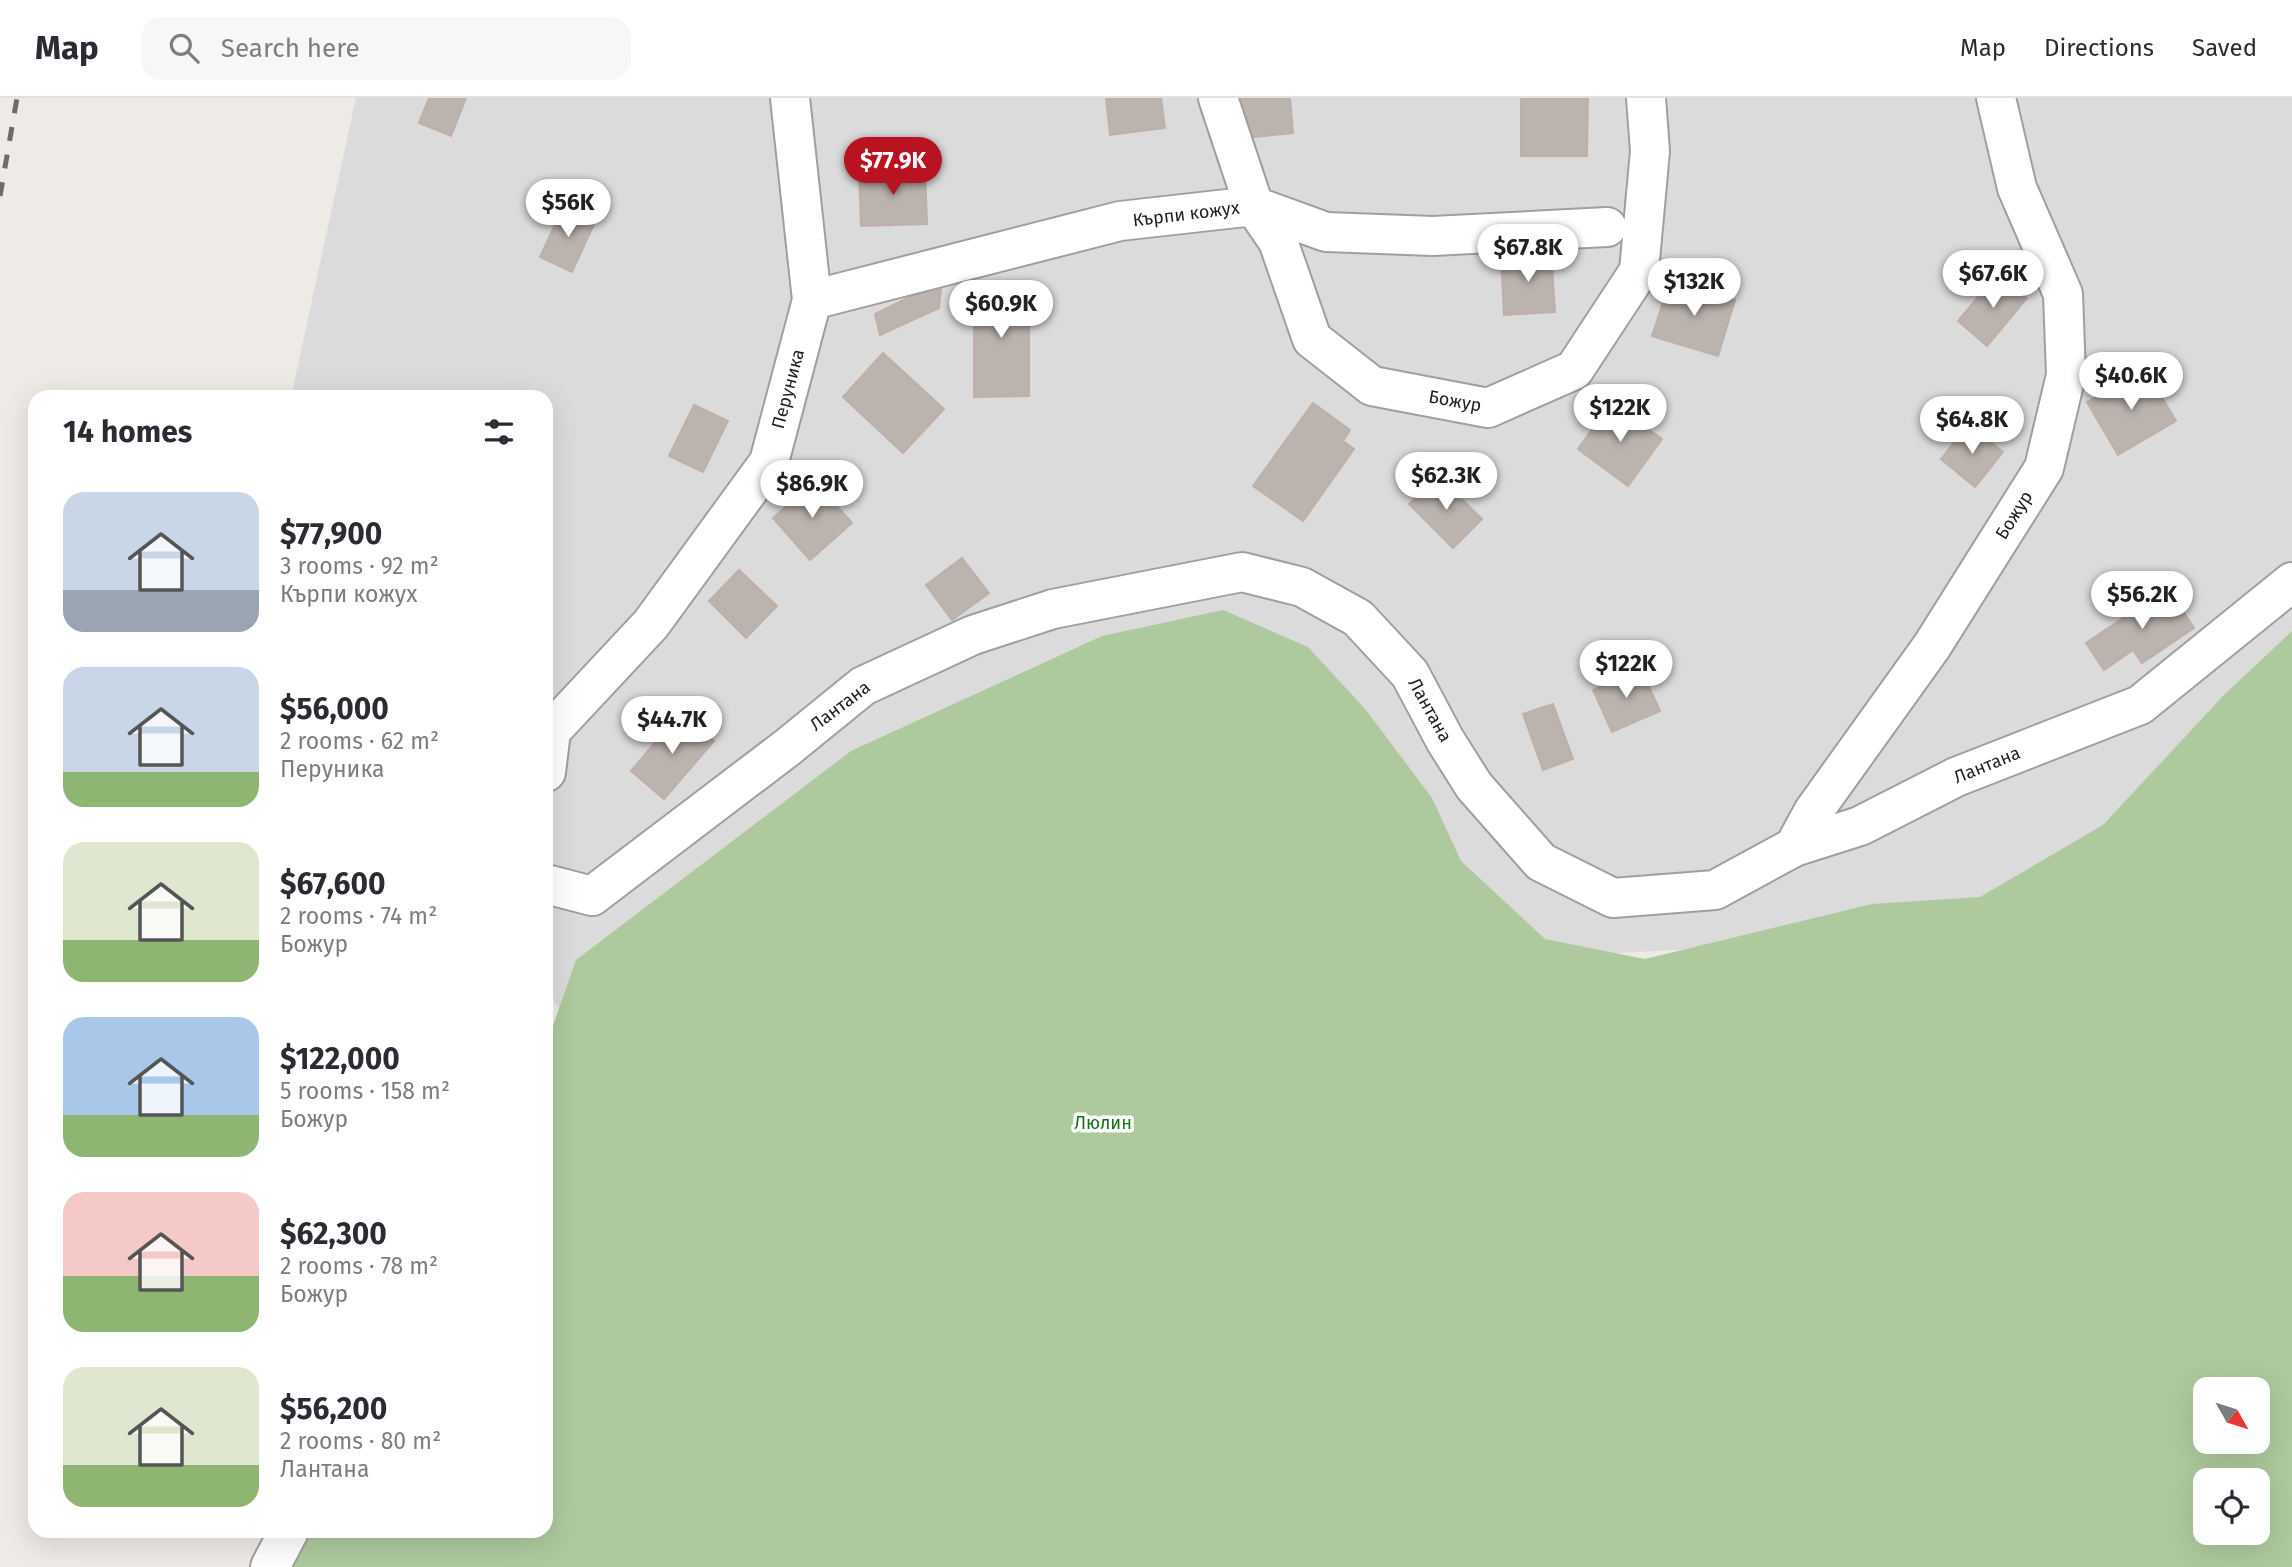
<!DOCTYPE html>
<meta charset="utf-8">
<style>
:root{--surface:#fff;--page:#f7f7f7;--text:#2b2b33;--muted:#7c7c81;--line:#e1e1e2;--accent:#b91321}
body{margin:0;font-family:"Fira Sans",sans-serif;background:var(--page);color:var(--text);height:100vh;display:flex;flex-direction:column;font-size:26px;white-space:nowrap}
*{box-sizing:border-box;margin:0}
p{font-size:23px;color:var(--muted)}
.icon{flex:none;width:38px;height:38px;fill:none;stroke:currentColor;stroke-width:2;stroke-linecap:round;stroke-linejoin:round}
.map{position:relative;flex:1;overflow:hidden}
.details{position:absolute;left:28px;top:292px;width:525px;height:1148px;display:flex;flex-direction:column;background:var(--surface);border-radius:21px;box-shadow:0 7px 28px #0002}
.details>*{flex:none}
.needle{width:46px;rotate:129deg}
.fabs{position:absolute;left:2193px;top:1279px;display:grid;gap:14px}
.fabs a{display:grid;place-items:center;width:77px;height:77px;border-radius:14px;background:var(--surface);box-shadow:0 7px 28px #0002;font-size:35px}
.price{position:absolute;translate:-50% -60px;padding:0 16px;border-radius:24px;background:#fff;color:#222;font-size:23px;line-height:46px;filter:drop-shadow(0 2px 4px #0008)}
.price::after{content:'';position:absolute;left:50%;top:42px;width:21px;height:16px;margin-left:-10px;background:inherit;clip-path:polygon(0 0,100% 0,50% 100%)}
.price.selected{background:var(--accent);color:#fff}
ul{padding:0;list-style:none}
li{display:flex;align-items:center;gap:21px;height:175px;padding:0 35px}
li span{display:grid;place-items:center;flex:none;width:196px;height:140px;border-radius:21px;color:#555}
li>.icon{margin-inline-start:auto}
span .icon{width:84px;height:84px;fill:#fffc;stroke-width:1}
li b{font-size:30px}
h2{display:flex;justify-content:space-between;align-items:center;height:84px;padding:0 35px;font-size:30px}
header{display:flex;align-items:center;gap:42px;box-sizing:border-box;height:98px;padding:0 35px;background:var(--surface);border-bottom:2px solid var(--line)}
header strong{font-size:33px}
nav{display:flex;gap:38px;margin-inline-start:auto;font-size:24px}
.search{width:490px;height:63px;background:var(--page);display:flex;align-items:center;gap:18px;box-sizing:border-box;padding:0 24px;border-radius:21px;color:var(--muted);font-size:26px}
.map>svg:first-child{display:block}
</style>
<header>
<strong>Map</strong>
<div class="search"><svg class="icon" aria-label="search" viewBox="0 0 24 24"><circle cx="10" cy="10" r="6"/><path d="M15 15l6 6"/></svg>Search here</div>
<nav><a>Map</a><a>Directions</a><a>Saved</a></nav>
</header>
<div class="map">
<svg width="2292" height="1469" viewBox="0 0 2292 1469">
<rect width="100%" height="100%" fill="#eeeae5"/>
<!-- residential -->
<path fill="#dcdbdb" d="M356 0H2292V622L2069 788 1784 847 1550 858 590 957 546 890V299H291Z"/>
<!-- forest -->
<path fill="#aec99e" fill-rule="evenodd" d="M1223 512 1308 549 1366 612 1432 700 1461 763 1545 841 1645 861 1872 806 1980 799 2103 727 2223 598 2292 533V1469H285L313 1433H546V948L576 862 851 653 1102 538ZM2205 1292H2258V1344H2205ZM2205 1382H2258V1435H2205Z"/>
<!-- building -->
<path fill="#bbb3ae" stroke="#beb0a9" stroke-width="2" d="M429 0H466L451 38 419 25Z
M1106 0H1161L1165 30 1110 37Z
M1239 0H1290L1293 35 1244 40Z
M1521 0H1588L1587 58H1521Z
M925 71 927 126 861 128 859 73Z
M563 109 595 124 572 174 540 159Z
M1551 155 1555 214 1504 217 1501 158Z
M1998 175 2027 200 1987 248 1958 223Z
M942 183 939 210 880 237 875 216Z
M1670 183 1735 202 1718 258 1652 238Z
M974 186H1029V298L974 299Z
M883 255 944 311 903 355 843 299Z
M2145 271 2176 323 2118 357 2087 304Z
M1313 305 1350 332 1343 343 1354 351 1303 423 1253 388Z
M1611 305 1662 341 1628 388 1578 351Z
M694 307 728 323 703 374 669 358Z
M1969 326 2003 354 1975 389 1941 361Z
M1438 378 1482 421 1453 450 1409 406Z
M815 383 852 425 810 462 773 420Z
M962 460 989 495 952 522 926 487Z
M739 472 777 508 746 540 709 503Z
M2168 490 2194 530 2142 565 2133 552 2104 572 2086 545Z
M1641 571 1660 613 1612 634 1593 592Z
M1553 606 1573 661 1543 672 1523 616Z
M680 615 714 643 664 701 631 673Z"/>
<g fill="none" stroke-linecap="round" stroke-linejoin="round">
<defs>
<path id="street" d="M1218 0 1254 108 1278 143 1312 241 1372 288 1488 310 1574 272 1639 173 1650 53 1646 0
M812 202 1120 123 1254 108 1326 134 1433 138 1607 129
M546 674 551 633 651 526 769 364 812 202 790 0
M1794 749 1813 714 1932 548 2044 370 2066 277 2063 196 2017 90 1996 0
M546 786 592 798 788 649 863 588 973 537 1053 511 1242 474 1302 489 1358 520 1410 576 1445 642 1474 688 1541 764 1613 800 1715 792 1794 749 1860 728 1956 679 2140 607 2292 484
M270 1469 289 1433"/>
</defs>
<!-- street casing -->
<use href="#street" stroke="#9f9f9f" stroke-width="42"/>
<!-- street -->
<use href="#street" stroke="#fff" stroke-width="38"/>
<!-- rail -->
<path stroke="#6c6c6c" stroke-width="5" stroke-dasharray="14 14" stroke-linecap="butt" d="M0 98 17 0"/>
</g>
<g text-anchor="middle" stroke-width="7" stroke-linejoin="round" paint-order="stroke">
<!-- street labels -->
<g font-size="18" fill="#1e1e1e" stroke="#fff">
<text transform="translate(1186 116) rotate(-7)" y="6">Кърпи кожух</text>
<text transform="translate(788 291) rotate(-75)" y="6">Перуника</text>
<text transform="translate(1455 303) rotate(10)" y="6">Божур</text>
<text transform="translate(2014 417) rotate(-58)" y="6">Божур</text>
<text transform="translate(840 608) rotate(-37)" y="6">Лантана</text>
<text transform="translate(1430 612) rotate(61)" y="6">Лантана</text>
<text transform="translate(1987 667) rotate(-22)" y="6">Лантана</text>
</g>
<!-- park labels -->
<g font-size="18" fill="#167216" stroke="#fff">
<text x="1103" y="1031">Люлин</text>
</g>
</g>
</svg>
<div class="fabs">
<a><svg class="needle" viewBox="-14 -14 28 28"><path d="M0-13l5 13h-10z" fill="#e53935"/><path d="M0 13l5-13h-10z" fill="#7c7c81"/></svg></a>
<a><svg class="icon" aria-label="locate" viewBox="0 0 24 24"><circle cx="12" cy="12" r="6"/><path d="M12 2v4M12 18v4M2 12h4M18 12h4"/></svg></a>
</div>
<b class="price selected" style="left:893px;top:99px">$77.9K</b>
<b class="price" style="left:568px;top:141px">$56K</b>
<b class="price" style="left:1528px;top:186px">$67.8K</b>
<b class="price" style="left:1993px;top:212px">$67.6K</b>
<b class="price" style="left:1694px;top:220px">$132K</b>
<b class="price" style="left:1001px;top:242px">$60.9K</b>
<b class="price" style="left:2131px;top:314px">$40.6K</b>
<b class="price" style="left:1620px;top:346px">$122K</b>
<b class="price" style="left:1972px;top:358px">$64.8K</b>
<b class="price" style="left:1446px;top:414px">$62.3K</b>
<b class="price" style="left:812px;top:422px">$86.9K</b>
<b class="price" style="left:2142px;top:533px">$56.2K</b>
<b class="price" style="left:1626px;top:602px">$122K</b>
<b class="price" style="left:672px;top:658px">$44.7K</b>
<section class="details">
<h2>14 homes<svg class="icon" aria-label="filters" viewBox="0 0 24 24"><path d="M4 7h16M4 17h16"/><circle cx="9" cy="7" r="2"/><circle cx="15" cy="17" r="2"/></svg></h2>
<ul>
<li><span style="background:linear-gradient(#c9d6e8 70%,#9aa5b1 0)"><svg class="icon" aria-label="home" viewBox="0 0 24 24"><path d="M3 11l9-7 9 7M6 9v11h12V9"/></svg></span><div><b>$77,900</b><p>3 rooms · 92 m²</p><p>Кърпи кожух</p></div></li>
<li><span style="background:linear-gradient(#c9d6e8 75%,#8fb573 0)"><svg class="icon" aria-label="home" viewBox="0 0 24 24"><path d="M3 11l9-7 9 7M6 9v11h12V9"/></svg></span><div><b>$56,000</b><p>2 rooms · 62 m²</p><p>Перуника</p></div></li>
<li><span style="background:linear-gradient(#dfe7d0 70%,#8fb573 0)"><svg class="icon" aria-label="home" viewBox="0 0 24 24"><path d="M3 11l9-7 9 7M6 9v11h12V9"/></svg></span><div><b>$67,600</b><p>2 rooms · 74 m²</p><p>Божур</p></div></li>
<li><span style="background:linear-gradient(#a9c7e8 70%,#8fb573 0)"><svg class="icon" aria-label="home" viewBox="0 0 24 24"><path d="M3 11l9-7 9 7M6 9v11h12V9"/></svg></span><div><b>$122,000</b><p>5 rooms · 158 m²</p><p>Божур</p></div></li>
<li><span style="background:linear-gradient(#f6c9c9 60%,#8fb573 0)"><svg class="icon" aria-label="home" viewBox="0 0 24 24"><path d="M3 11l9-7 9 7M6 9v11h12V9"/></svg></span><div><b>$62,300</b><p>2 rooms · 78 m²</p><p>Божур</p></div></li>
<li><span style="background:linear-gradient(#dfe7d0 70%,#8fb573 0)"><svg class="icon" aria-label="home" viewBox="0 0 24 24"><path d="M3 11l9-7 9 7M6 9v11h12V9"/></svg></span><div><b>$56,200</b><p>2 rooms · 80 m²</p><p>Лантана</p></div></li>
</ul>
</section>
</div>
